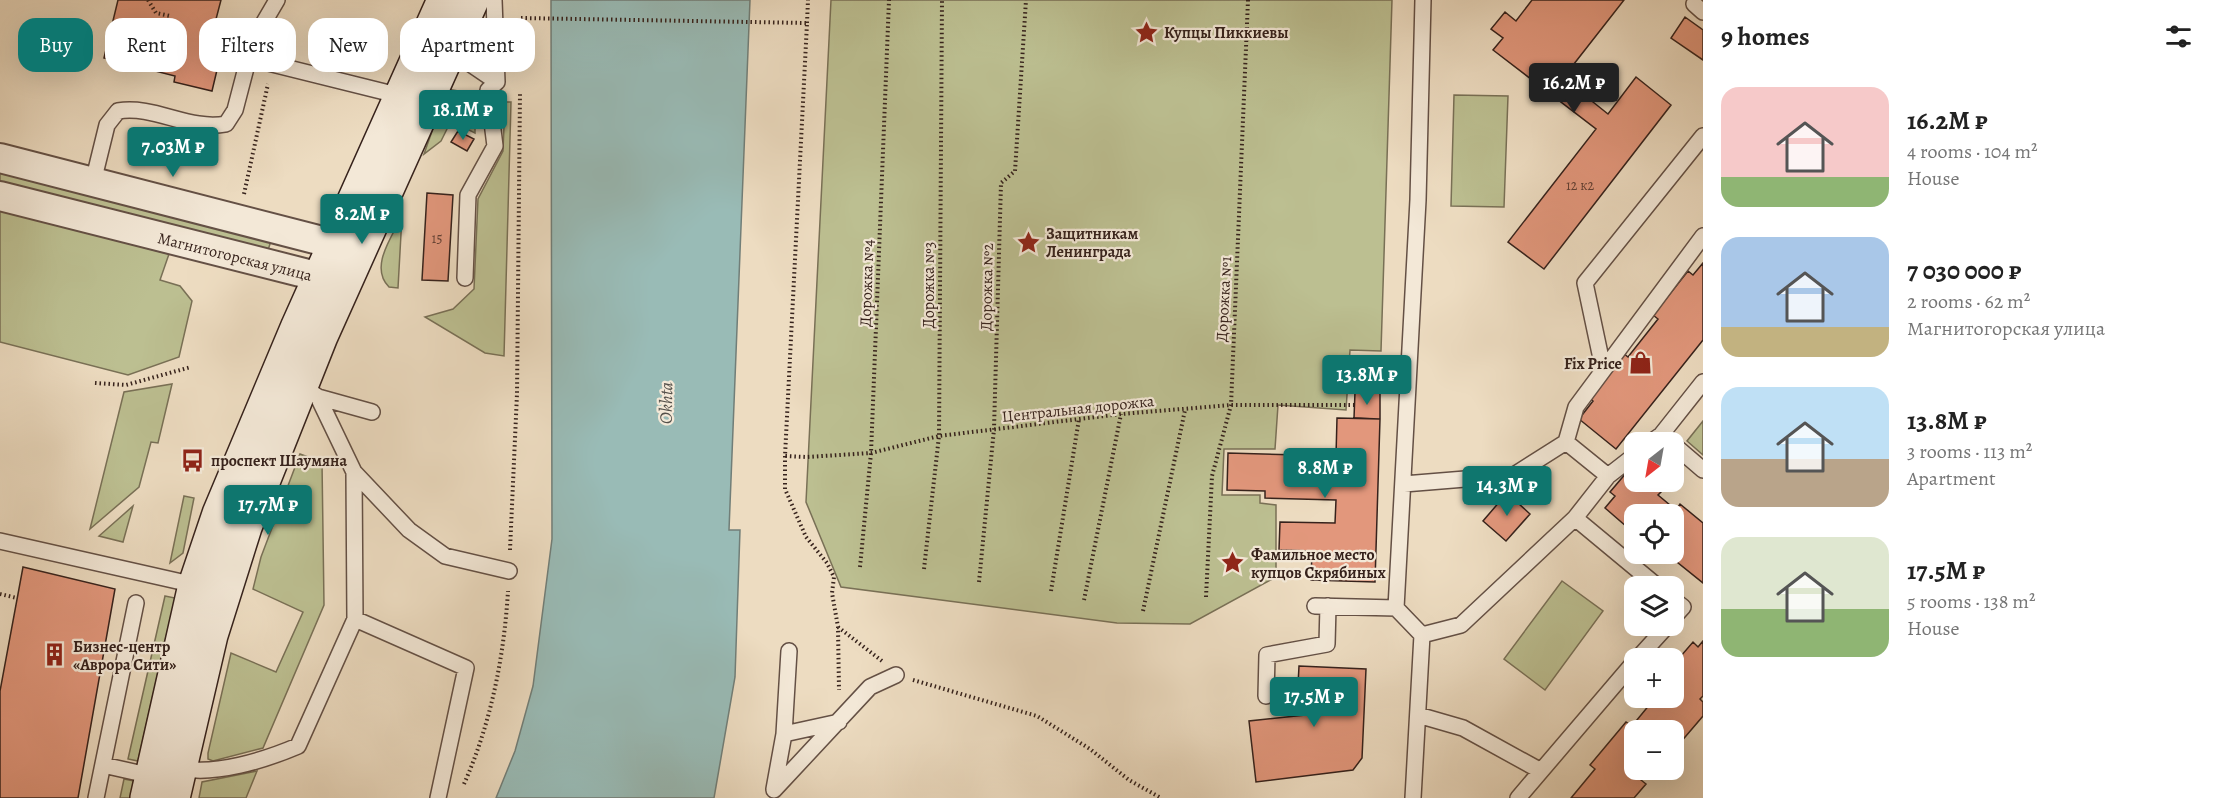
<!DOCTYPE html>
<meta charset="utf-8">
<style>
:root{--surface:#fff;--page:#f2f2f2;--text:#222;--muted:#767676;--accent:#0f766e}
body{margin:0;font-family:Alegreya,serif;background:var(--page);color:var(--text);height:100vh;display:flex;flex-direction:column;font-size:22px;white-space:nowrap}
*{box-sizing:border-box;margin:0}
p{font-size:20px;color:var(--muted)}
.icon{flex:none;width:33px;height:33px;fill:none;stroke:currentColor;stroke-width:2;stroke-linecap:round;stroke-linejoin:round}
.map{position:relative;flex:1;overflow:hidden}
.side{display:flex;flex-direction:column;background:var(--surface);width:510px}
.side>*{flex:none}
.top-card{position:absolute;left:18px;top:18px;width:570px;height:54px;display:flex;gap:12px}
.needle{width:39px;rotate:211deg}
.controls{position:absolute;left:1624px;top:432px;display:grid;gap:12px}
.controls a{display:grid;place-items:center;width:60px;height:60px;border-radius:12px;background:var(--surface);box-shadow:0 6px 24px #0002;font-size:30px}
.price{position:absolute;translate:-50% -51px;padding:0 14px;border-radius:6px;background:var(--accent);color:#fff;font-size:20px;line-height:39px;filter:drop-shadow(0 2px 3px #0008)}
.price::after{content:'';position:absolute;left:50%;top:36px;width:18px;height:14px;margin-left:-9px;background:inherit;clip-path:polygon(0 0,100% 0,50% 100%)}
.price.selected{background:#222;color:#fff}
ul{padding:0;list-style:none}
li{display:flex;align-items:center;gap:18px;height:150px;padding:0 18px}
li span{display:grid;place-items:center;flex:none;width:168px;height:120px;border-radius:18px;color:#555}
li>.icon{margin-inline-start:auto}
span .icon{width:72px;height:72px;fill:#fffc;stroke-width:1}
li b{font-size:26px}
h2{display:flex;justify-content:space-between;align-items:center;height:72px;padding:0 18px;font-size:26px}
.chip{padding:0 21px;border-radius:18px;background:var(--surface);box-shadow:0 6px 24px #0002;font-size:21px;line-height:54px}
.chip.selected{background:var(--accent);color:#fff}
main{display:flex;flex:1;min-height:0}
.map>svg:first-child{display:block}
</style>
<main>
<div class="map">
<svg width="1703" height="798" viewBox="0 0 1703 798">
<rect width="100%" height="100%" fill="#eddcc1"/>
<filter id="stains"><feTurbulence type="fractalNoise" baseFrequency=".00333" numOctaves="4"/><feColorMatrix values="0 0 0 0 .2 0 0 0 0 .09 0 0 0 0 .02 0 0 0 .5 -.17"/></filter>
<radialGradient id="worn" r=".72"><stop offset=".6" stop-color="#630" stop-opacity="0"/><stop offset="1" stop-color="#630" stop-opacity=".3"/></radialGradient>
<!-- green -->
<path fill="#bcbf91" stroke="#797056" stroke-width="1.5" d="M831 0H1392L1381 351 1350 350 1346 410 1278 405 1275 449H1224L1222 495H1260V503L1276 505V577L1190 624 1117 623 841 587 806 502Z
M447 89 475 94V133L451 121 441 141 424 154Z
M1454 95 1508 96 1504 207 1451 206Z
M505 102H511L504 356 485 353 425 317 453 309 474 289 478 199 503 151Z
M0 173 271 241 268 250 0 181Z
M0 210 169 254 160 280 180 286 192 301 179 357 128 375 0 342Z
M402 216 398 288 389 287C369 267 392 237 402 216Z
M172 384 158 443 151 442 139 487 90 529 124 392Z
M1703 421V455L1687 441Z
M300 454 322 462 324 605 263 748 213 761 208 759V753L231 653 276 672 303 612 253 589 261 557Z
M184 496 194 498 183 553 170 563Z
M133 506 123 542 99 536Z
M1562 581 1603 611 1545 690 1504 659Z
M165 596 175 598 138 761 128 759Z
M257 771 246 798H199L202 782Z
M124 779 134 781 130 798H120Z"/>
<!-- water -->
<path fill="#99bbb6" stroke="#717e78" stroke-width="1.5" d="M551 0H750L729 530H740L735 677 714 798H496L515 751 533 686 552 539Z"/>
<!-- building -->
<path fill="#e2977c" stroke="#36221c" stroke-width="1.5" d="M118 0H221L209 46 222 49 212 91 174 82 175 76 104 58Z
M1532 0H1624L1563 78 1608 114 1636 77 1671 105 1544 269 1508 242 1596 129 1493 50 1503 38 1491 29 1505 12 1516 21Z
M1685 17 1703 30V60L1671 38Z
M458 131 474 139 467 151 451 142Z
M427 193 453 195 448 281 422 280Z
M1703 263V340L1616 449 1579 419 1593 401 1588 397 1623 353 1628 357 1658 319 1653 315 1688 271 1693 275Z
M1355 357 1381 358 1380 393 1355 392Z
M1355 392 1380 393V419L1354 418Z
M1337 418 1380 419 1375 582 1311 580 1312 551 1279 550 1280 522 1335 523 1336 500 1265 498V491L1227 490 1228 453 1336 456Z
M1627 472 1635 482 1644 486 1648 482H1653L1663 490 1658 495 1676 510 1680 504 1703 523V583L1667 554H1674V514H1635V526L1631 523 1627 527 1605 508 1615 496 1610 492Z
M1507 493 1530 514 1506 541 1483 521Z
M23 567 115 589 78 798H0V691Z
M23 567 115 589 78 798H0V691Z
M1703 641V696L1700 699 1703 702V716L1674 750V730H1635V770H1641L1636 776 1646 784 1634 798H1571L1595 769 1590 765 1626 722 1632 726 1655 698H1674V664L1693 642 1698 647Z
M1299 666 1366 669 1362 758 1353 770 1256 782 1249 721 1305 715V702L1297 704Z"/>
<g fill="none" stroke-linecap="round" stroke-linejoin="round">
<defs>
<path id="lane" d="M1694 4 1703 12
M447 48 497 82
M248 58 401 96
M93 182 107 125 118 111C155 105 189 131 226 124L235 110 253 41 277 0
M465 278 468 195 495 146 488 90 497 82 494 0
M1603 368 1585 283 1703 136
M318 397 372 412
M1651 442 1661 435 1703 382
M1674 445 1703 470
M354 472 409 530 445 556 509 571
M1608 476 1566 442 1576 407 1703 236
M1404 484 1514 475 1566 442
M1575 518 1657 586
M0 541 195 585
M1674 600 1683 607 1674 617
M1315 606 1396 608
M355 619 466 668 438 798
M1422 635 1461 625 1575 518 1608 476 1635 455
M1638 658 1667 626
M1266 696 1267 655 1327 644 1328 606
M1418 715 1463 728 1541 771
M784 734 839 722
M103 765 152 776
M179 768C215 776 265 760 298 746L355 619 354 472 318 397 299 384
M774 789 784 734 789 651
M774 790 870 687 896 675
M96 798 136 603
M1413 798 1422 635 1396 608 1418 200 1423 0
M1518 798 1635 661"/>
<path id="street" d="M0 158 334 244 350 271 320 277 0 196"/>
<path id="secondary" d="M147 798 195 585 219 514 298 326 444 0
M173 798 211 635 245 527 321 336 472 0"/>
</defs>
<!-- lane casing -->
<use href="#lane" stroke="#645045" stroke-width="18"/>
<!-- street casing -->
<use href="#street" stroke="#645045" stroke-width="32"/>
<!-- secondary casing -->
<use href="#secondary" stroke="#36221c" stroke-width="36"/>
<!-- path -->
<path stroke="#36221c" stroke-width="4" stroke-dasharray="1.5 3" stroke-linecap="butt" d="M148 0 156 13 170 16
M521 18 807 23 785 456 807 457 871 453 939 436 1121 414 1231 405H1354
M807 23 808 0
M244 194 268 84
M95 383 126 385 191 367
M785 456V489L806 537 827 563 834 577 832 593 838 627 839 690
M510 550 517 394 520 92
M860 567 871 453 889 0
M924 569 939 436 942 0
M979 582 994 429 1001 183 1015 171 1026 0
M1051 591 1079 419
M0 594 17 598
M1206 597 1212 476 1231 405 1248 0
M1084 600 1121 414
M1143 611 1185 410
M838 627 882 661
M913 680 1037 716 1090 749 1129 780 1161 798
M464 784C491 723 504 657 508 591"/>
<!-- lane -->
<use href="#lane" stroke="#f3e8d7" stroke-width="15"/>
<!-- street -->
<use href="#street" stroke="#f3e8d7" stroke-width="28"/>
<!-- secondary -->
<use href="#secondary" stroke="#f3e8d7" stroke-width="33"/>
</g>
<!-- icons -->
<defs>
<symbol id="sight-bare" viewBox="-9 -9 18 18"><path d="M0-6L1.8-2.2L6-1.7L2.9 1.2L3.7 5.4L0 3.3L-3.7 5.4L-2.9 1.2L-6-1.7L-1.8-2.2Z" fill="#8f2418" stroke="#f3e8d7" stroke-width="2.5" paint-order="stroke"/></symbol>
<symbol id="shop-bare" viewBox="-9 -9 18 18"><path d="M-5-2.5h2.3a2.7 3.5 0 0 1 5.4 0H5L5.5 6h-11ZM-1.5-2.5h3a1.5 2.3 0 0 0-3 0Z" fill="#8f2418" stroke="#f3e8d7" stroke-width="2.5" paint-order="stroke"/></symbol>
<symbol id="bus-bare" viewBox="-9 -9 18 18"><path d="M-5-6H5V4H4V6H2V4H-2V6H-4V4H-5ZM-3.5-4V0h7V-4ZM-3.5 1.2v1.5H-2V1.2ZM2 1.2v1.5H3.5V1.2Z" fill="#8f2418" stroke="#f3e8d7" stroke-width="2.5" paint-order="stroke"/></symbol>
<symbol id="building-bare" viewBox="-9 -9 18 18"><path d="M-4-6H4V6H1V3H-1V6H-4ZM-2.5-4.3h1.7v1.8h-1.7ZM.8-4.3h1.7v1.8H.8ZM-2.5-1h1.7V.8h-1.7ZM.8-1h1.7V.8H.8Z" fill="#8f2418" stroke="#f3e8d7" stroke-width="2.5" paint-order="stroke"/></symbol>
</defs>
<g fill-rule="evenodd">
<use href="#sight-bare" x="1130" y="16" width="33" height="33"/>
<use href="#sight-bare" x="1012" y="226" width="33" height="33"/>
<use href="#shop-bare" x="1624" y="346" width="33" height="33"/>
<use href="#bus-bare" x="176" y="444" width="33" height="33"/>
<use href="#sight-bare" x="1216" y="546" width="33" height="33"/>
<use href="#building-bare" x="38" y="638" width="33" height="33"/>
</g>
<g text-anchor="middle" stroke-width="4.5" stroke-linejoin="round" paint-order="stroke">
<!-- number labels -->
<g font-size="14" fill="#613f34">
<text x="1580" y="190">12 к2</text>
<text x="437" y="243">15</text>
</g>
<!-- poi labels -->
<g font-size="16" font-weight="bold" fill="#36221c" stroke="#f3e8d7" text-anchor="start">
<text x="1164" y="38">Купцы Пиккиевы</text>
<text x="1046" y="239">Защитникам<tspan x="1046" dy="18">Ленинграда</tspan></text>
<text x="1622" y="369" text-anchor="end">Fix Price</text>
<text x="211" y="466">проспект Шаумяна</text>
<text x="1251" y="560">Фамильное место<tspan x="1251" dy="18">купцов Скрябиных</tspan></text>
<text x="73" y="652">Бизнес-центр<tspan x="73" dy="18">«Аврора Сити»</tspan></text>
</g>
<!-- street labels -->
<g font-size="16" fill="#36221c" stroke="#f3e8d7">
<text transform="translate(235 256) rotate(14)" y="6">Магнитогорская улица</text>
<text transform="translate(866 283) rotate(-88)" y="6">Дорожка №4</text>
<text transform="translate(928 285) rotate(-90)" y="6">Дорожка №3</text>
<text transform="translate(986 287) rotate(-89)" y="6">Дорожка №2</text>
<text transform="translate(1223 299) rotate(-87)" y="6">Дорожка №1</text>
<text transform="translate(1078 408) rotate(-6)" y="6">Центральная дорожка</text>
</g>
<!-- water labels -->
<g font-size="18" font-style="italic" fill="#54504a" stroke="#f3e8d7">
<text transform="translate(666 403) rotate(-89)" y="6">Okhta</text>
</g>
</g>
<rect width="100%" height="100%" filter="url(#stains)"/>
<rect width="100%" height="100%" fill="url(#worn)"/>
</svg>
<div class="controls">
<a><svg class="needle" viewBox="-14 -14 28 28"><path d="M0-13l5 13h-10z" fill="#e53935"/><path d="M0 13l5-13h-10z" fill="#767676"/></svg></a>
<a><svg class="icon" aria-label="locate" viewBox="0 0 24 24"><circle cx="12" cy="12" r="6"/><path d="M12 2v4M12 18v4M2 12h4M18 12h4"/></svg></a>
<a><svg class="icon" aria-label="layers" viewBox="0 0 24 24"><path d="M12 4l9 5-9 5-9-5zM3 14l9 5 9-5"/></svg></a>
<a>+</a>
<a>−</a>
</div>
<b class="price selected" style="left:1574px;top:114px">16.2M ₽</b>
<b class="price" style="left:463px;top:141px">18.1M ₽</b>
<b class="price" style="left:173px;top:178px">7.03M ₽</b>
<b class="price" style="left:362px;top:245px">8.2M ₽</b>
<b class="price" style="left:1367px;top:406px">13.8M ₽</b>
<b class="price" style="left:1325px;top:499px">8.8M ₽</b>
<b class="price" style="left:1507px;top:517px">14.3M ₽</b>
<b class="price" style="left:268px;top:536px">17.7M ₽</b>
<b class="price" style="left:1314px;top:728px">17.5M ₽</b>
<div class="top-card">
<a class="chip selected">Buy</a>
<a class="chip">Rent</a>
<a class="chip">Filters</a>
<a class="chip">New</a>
<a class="chip">Apartment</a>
</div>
</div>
<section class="side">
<h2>9 homes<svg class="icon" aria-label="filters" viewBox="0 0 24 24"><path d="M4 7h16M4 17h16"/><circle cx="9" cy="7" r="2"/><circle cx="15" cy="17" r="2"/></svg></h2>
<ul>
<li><span style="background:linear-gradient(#f6c9c9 75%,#8fb573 0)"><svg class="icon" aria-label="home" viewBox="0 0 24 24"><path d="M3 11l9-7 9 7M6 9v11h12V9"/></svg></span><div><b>16.2M ₽</b><p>4 rooms · 104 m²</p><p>House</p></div></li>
<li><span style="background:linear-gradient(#a9c7e8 75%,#c2b280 0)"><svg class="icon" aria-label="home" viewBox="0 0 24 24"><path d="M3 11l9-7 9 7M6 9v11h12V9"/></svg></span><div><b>7 030 000 ₽</b><p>2 rooms · 62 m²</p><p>Магнитогорская улица</p></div></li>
<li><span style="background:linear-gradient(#bfe0f5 60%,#b9a48a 0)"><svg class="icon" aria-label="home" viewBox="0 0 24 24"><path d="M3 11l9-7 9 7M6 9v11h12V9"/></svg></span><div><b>13.8M ₽</b><p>3 rooms · 113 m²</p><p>Apartment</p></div></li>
<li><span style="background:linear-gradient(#dfe7d0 60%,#8fb573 0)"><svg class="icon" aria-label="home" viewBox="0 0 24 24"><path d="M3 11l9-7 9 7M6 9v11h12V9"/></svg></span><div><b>17.5M ₽</b><p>5 rooms · 138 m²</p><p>House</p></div></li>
</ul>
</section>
</main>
